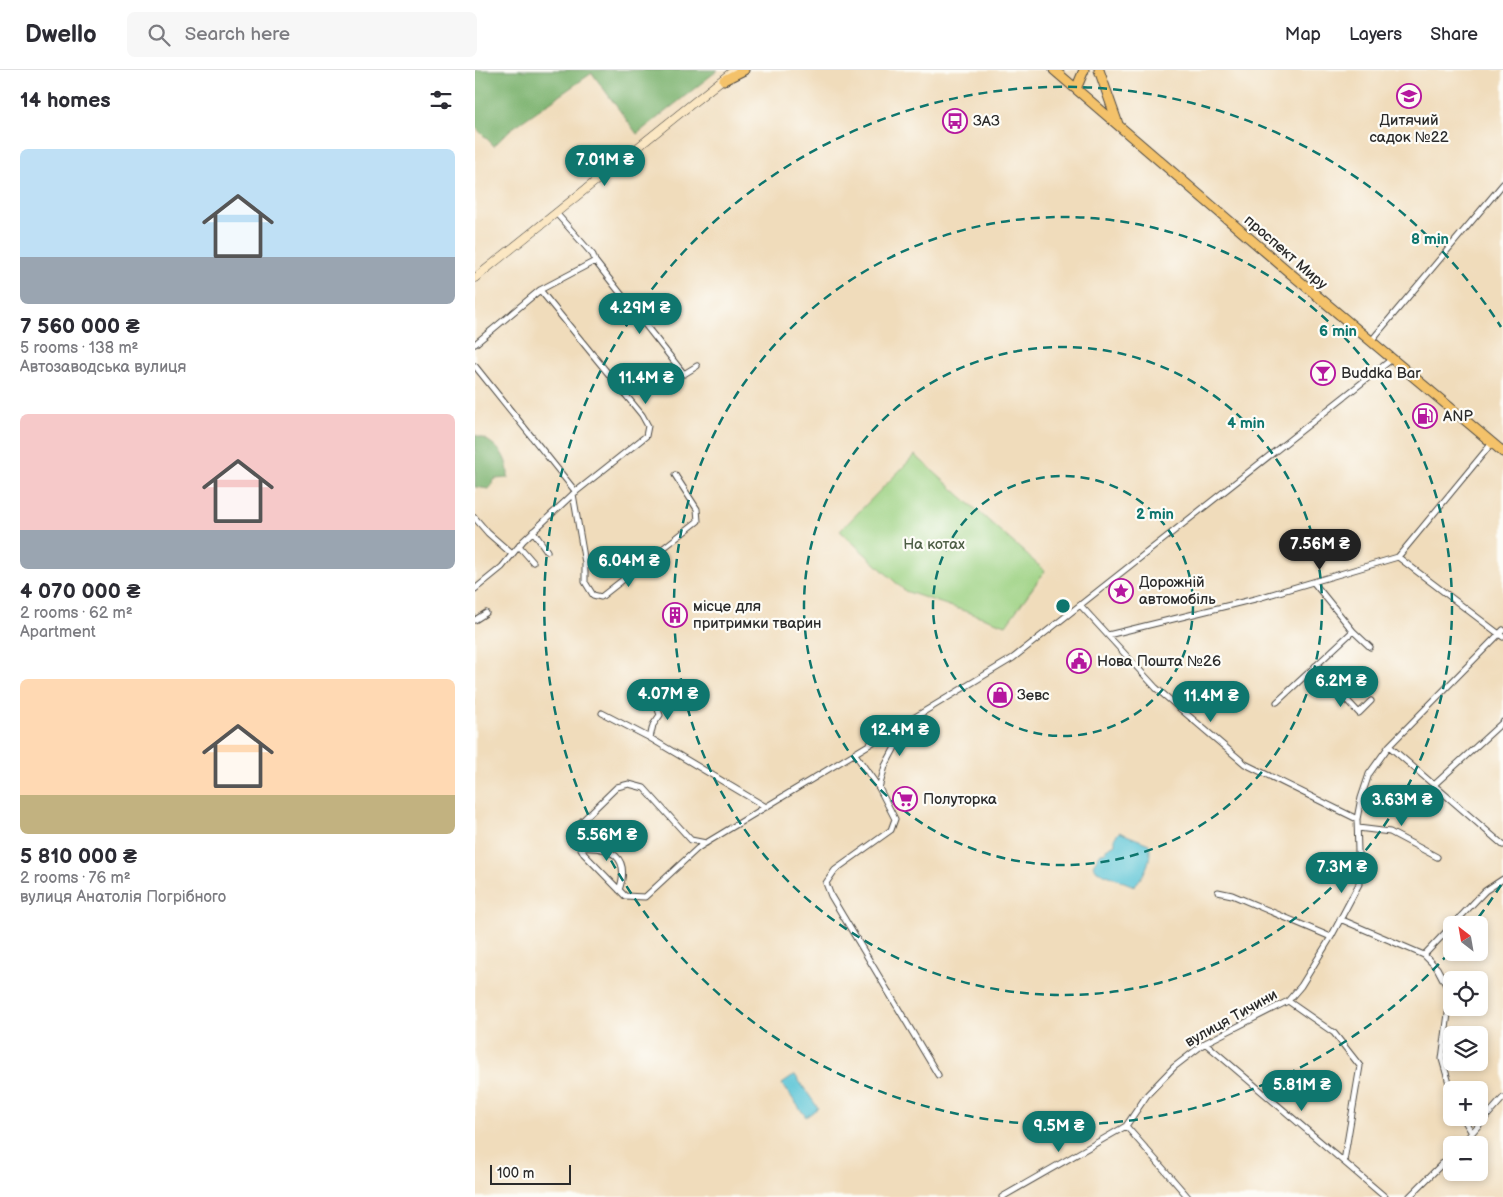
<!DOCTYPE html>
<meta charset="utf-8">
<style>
:root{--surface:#fff;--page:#f7f7f7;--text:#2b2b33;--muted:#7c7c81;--line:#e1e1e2;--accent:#0f766e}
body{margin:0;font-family:"Balsamiq Sans",sans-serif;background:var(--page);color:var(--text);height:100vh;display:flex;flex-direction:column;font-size:19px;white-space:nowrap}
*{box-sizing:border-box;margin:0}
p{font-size:16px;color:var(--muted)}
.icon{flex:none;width:28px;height:28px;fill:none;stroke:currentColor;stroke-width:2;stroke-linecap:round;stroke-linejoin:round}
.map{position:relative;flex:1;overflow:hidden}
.side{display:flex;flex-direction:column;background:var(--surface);width:475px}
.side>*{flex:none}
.needle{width:32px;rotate:329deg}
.fabs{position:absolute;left:968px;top:846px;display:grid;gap:10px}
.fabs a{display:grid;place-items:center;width:45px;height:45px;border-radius:8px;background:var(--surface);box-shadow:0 2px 8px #0003;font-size:25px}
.scale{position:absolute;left:15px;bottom:12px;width:81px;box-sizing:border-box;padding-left:5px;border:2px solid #2b2b2b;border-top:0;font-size:14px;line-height:18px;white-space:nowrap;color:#2b2b2b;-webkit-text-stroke:4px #fdfcf7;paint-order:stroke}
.price{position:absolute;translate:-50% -42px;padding:0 11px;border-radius:18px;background:var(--accent);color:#fff;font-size:16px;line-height:32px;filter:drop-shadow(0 1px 2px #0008)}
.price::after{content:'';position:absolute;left:50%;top:30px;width:15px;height:11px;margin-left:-8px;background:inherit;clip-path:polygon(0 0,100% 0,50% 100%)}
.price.current{background:#222;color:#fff}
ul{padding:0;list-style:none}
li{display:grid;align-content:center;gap:10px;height:265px;padding:0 20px}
li span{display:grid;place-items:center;height:155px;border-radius:8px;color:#555}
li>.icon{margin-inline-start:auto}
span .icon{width:90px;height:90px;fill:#fffc;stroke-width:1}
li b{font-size:21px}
h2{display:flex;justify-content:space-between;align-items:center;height:60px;padding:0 20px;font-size:21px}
header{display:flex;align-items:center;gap:30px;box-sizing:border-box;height:70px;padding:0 25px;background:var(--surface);border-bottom:1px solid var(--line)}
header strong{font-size:24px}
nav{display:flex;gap:28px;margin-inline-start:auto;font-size:18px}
.search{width:350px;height:45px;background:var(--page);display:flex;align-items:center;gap:12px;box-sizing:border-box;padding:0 18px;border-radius:8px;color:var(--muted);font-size:19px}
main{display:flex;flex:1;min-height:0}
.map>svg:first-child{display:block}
</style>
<header>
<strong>Dwello</strong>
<div class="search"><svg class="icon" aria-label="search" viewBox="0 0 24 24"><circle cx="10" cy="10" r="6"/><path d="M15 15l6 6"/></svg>Search here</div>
<nav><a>Map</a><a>Layers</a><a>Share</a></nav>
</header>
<main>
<section class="side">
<h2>14 homes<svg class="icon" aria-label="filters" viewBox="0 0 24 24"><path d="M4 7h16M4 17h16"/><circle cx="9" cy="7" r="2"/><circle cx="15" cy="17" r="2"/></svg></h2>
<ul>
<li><span style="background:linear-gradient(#bfe0f5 70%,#9aa5b1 0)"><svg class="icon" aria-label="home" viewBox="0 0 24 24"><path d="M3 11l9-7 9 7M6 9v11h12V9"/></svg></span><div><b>7 560 000 ₴</b><p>5 rooms · 138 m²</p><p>Автозаводська вулиця</p></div></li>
<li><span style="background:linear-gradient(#f6c9c9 75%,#9aa5b1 0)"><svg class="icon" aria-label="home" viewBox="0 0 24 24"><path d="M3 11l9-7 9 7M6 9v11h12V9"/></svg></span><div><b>4 070 000 ₴</b><p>2 rooms · 62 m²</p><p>Apartment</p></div></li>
<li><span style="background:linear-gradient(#ffd9b3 75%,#c2b280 0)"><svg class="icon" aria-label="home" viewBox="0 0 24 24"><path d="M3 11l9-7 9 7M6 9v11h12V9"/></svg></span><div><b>5 810 000 ₴</b><p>2 rooms · 76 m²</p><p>вулиця Анатолія Погрібного</p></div></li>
</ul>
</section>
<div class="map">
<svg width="1028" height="1127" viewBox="0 0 1028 1127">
<rect width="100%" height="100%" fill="#fdfcf7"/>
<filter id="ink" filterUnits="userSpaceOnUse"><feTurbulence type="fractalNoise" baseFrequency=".02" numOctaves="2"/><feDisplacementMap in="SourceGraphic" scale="10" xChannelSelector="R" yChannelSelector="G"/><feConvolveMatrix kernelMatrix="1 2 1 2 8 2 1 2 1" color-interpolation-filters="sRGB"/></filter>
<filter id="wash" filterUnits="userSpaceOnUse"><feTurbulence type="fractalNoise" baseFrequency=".0096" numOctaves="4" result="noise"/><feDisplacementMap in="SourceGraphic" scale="20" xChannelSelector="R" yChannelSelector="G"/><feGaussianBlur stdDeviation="1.12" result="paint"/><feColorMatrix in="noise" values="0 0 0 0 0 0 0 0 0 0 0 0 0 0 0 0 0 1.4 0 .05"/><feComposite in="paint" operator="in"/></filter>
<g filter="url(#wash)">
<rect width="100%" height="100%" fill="#f0dcbb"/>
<!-- green -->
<path fill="#9cd182" stroke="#647e56" d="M440 385 570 501 531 555 430 521 365 461Z"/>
<!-- forest -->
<path fill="#7db370" stroke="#546f4e" d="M0 0H243L162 64 117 3 36 59 19 76 0 57Z
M0 365C21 372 34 386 33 408L20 409 14 419 0 417Z"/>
<!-- water -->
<path fill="#5bc5d6" stroke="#437880" d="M644 762 674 774C678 789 669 806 659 816L622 801 618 795 626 783 631 782V779L640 774V767Z
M320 1005 343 1038 331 1047 307 1014Z"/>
</g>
<g filter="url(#ink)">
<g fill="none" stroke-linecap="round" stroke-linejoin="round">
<defs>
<path id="street" d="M120 191 209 304 222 296
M896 271 1028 114
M0 274 65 220
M0 296 101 422
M98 424 110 493V512L118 525 126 527 223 451 222 439 200 405
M0 448 13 463 37 484
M58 461 72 481
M44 476 58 492
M923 487 1028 567
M839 513 878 561 895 577
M0 519 27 497 48 471 98 424 171 366 173 356 167 345 65 220 120 191 118 185 81 143
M606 536 681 618 770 694 882 749
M0 550 11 543
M633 565 780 529 923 487 1017 373
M840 596 884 643 896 631
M802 632 878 561
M127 643 175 668 291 737
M175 668 178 655 185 645 181 634
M914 676 1028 775
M380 684 404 718 420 749 416 760 360 800 351 813 356 826 463 1005
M959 715 1028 652
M404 718 410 696 433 653
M883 758 915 762 962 787
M231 773 216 770 169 718 154 714 142 717 107 751 102 759 103 773 109 784 150 826 170 827 223 778 231 773 538 588 917 289
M106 778C136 776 156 787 144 820
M743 822 757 825 856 867
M865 849 949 885 1010 821 1028 809
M949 885 962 898 971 915 974 936 967 989 976 1020
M813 931 859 963 885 996 869 1091
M730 973 910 1127
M988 1048 997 1063
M651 1056 713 1127
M986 1075 1028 1028
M527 1127 651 1056 672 1025 699 997 730 973 813 931 826 916 856 867 884 814 882 749 886 728 894 704 914 676 1028 560
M934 1127 976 1085"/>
<path id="secondary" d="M0 208 259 0"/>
<path id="primary" d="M579 0 815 203 1028 382
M624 0 643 54
M249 10 269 0
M601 19 609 0"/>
</defs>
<!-- street casing -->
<use href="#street" stroke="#494641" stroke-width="7"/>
<!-- secondary casing -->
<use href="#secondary" stroke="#494641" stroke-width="9"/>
<!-- primary casing -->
<use href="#primary" stroke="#494641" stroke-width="11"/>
<!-- street -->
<use href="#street" stroke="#fff" stroke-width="5"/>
<!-- secondary -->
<use href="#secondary" stroke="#fbe7c3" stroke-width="8"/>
<!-- primary -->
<use href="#primary" stroke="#f4c26a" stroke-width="9"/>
</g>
</g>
<!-- distance rings -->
<g fill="none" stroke="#0f766e" stroke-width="2.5" stroke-dasharray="9 6">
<circle cx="588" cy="536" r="130"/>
<circle cx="588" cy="536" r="259"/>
<circle cx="588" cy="536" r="389"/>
<path d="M1026 815A519 519 0 0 1 1000 852M974 883A519 519 0 1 1 1026 257"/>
</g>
<!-- icons -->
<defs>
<symbol id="school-ring" viewBox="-11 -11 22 22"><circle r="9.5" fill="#fdfcf7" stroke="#b5179e" stroke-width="1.5"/><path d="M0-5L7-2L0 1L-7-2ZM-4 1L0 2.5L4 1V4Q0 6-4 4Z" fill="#b5179e"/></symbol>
<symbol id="bus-ring" viewBox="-11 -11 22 22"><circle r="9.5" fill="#fdfcf7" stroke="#b5179e" stroke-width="1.5"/><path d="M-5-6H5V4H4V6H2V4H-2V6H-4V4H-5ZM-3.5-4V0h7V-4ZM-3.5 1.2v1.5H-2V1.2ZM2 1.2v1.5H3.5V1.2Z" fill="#b5179e"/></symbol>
<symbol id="bar-ring" viewBox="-11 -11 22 22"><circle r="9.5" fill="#fdfcf7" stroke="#b5179e" stroke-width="1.5"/><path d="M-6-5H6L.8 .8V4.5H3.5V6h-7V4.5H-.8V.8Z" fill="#b5179e"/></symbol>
<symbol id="fuel-ring" viewBox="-11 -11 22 22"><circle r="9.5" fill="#fdfcf7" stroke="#b5179e" stroke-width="1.5"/><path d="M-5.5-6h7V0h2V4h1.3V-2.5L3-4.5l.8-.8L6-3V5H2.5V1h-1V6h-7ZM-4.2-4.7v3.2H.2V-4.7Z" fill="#b5179e"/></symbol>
<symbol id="sight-ring" viewBox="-11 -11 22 22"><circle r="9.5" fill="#fdfcf7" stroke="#b5179e" stroke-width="1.5"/><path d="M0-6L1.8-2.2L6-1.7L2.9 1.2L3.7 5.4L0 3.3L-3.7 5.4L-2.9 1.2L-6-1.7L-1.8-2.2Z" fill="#b5179e"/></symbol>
<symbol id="building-ring" viewBox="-11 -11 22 22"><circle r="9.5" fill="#fdfcf7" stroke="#b5179e" stroke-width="1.5"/><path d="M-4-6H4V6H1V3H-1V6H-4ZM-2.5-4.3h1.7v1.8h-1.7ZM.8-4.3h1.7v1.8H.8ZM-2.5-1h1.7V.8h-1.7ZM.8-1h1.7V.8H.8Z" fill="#b5179e"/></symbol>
<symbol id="civic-ring" viewBox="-11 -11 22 22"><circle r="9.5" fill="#fdfcf7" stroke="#b5179e" stroke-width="1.5"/><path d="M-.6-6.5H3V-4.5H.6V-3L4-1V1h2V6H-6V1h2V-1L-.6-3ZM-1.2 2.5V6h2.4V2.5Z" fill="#b5179e"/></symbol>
<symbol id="shop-ring" viewBox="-11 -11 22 22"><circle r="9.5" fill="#fdfcf7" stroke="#b5179e" stroke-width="1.5"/><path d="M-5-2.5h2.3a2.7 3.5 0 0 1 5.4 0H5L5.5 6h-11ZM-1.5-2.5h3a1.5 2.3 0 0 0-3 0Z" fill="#b5179e"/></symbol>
<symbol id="supermarket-ring" viewBox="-11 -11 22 22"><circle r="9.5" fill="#fdfcf7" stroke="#b5179e" stroke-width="1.5"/><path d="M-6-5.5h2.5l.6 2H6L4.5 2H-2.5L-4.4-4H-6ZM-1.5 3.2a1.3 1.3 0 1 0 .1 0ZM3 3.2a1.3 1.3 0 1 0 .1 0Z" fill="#b5179e"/></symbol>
</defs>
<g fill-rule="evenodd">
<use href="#school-ring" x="920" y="12" width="28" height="28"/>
<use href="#bus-ring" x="466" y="37" width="28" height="28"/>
<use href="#bar-ring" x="834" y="289" width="28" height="28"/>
<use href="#fuel-ring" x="936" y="332" width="28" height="28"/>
<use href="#sight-ring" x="632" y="507" width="28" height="28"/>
<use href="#building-ring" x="186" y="531" width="28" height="28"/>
<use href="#civic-ring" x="590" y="577" width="28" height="28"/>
<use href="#shop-ring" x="511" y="611" width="28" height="28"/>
<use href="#supermarket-ring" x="416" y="715" width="28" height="28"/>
</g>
<g text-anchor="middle" stroke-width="4.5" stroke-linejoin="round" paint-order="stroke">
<!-- poi labels -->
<g font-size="15" fill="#2b2b2b" stroke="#fdfcf7" text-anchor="start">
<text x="934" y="55" text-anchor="middle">Дитячий<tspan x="934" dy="17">садок №22</tspan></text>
<text x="498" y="56">ЗАЗ</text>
<text x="866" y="308">Buddka Bar</text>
<text x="968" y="351">ANP</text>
<text x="664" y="517">Дорожній<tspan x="664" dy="17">автомобіль</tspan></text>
<text x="218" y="541">місце для<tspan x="218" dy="17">притримки тварин</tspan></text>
<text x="622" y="596">Нова Пошта №26</text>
<text x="542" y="630">Зевс</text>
<text x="448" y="734">Полуторка</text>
</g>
<!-- street labels -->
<g font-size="15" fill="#2b2b2b" stroke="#fdfcf7">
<text transform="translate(811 182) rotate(41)" y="5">проспект Миру</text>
<text transform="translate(756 948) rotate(-29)" y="5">вулиця Тичини</text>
</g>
<!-- park labels -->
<g font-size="15" fill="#4d5d45" stroke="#fdfcf7">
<text x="459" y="479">На котах</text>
</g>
</g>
<circle cx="588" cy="536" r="8" fill="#0f766e" stroke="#fdfcf7" stroke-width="2.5"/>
<g font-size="15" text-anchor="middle" font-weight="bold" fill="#0f766e" stroke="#fdfcf7" stroke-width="4.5" stroke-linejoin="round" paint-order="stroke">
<text x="955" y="174">8 min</text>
<text x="863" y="266">6 min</text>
<text x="771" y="358">4 min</text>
<text x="680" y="449">2 min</text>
</g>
</svg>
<div class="fabs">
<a><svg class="needle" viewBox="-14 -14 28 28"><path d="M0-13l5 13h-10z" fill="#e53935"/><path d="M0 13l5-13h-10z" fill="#7c7c81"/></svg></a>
<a><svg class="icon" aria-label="locate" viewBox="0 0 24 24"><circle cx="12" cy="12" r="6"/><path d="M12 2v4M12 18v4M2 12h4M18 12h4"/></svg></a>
<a><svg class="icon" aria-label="layers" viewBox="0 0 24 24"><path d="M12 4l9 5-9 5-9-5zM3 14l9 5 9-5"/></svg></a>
<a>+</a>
<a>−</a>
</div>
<div class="scale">100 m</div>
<b class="price" style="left:130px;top:117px">7.01M ₴</b>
<b class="price" style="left:165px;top:265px">4.29M ₴</b>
<b class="price" style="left:171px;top:335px">11.4M ₴</b>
<b class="price current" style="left:845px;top:501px">7.56M ₴</b>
<b class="price" style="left:154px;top:518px">6.04M ₴</b>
<b class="price" style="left:866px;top:638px">6.2M ₴</b>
<b class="price" style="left:193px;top:651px">4.07M ₴</b>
<b class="price" style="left:736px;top:653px">11.4M ₴</b>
<b class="price" style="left:425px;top:687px">12.4M ₴</b>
<b class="price" style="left:927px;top:757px">3.63M ₴</b>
<b class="price" style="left:132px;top:792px">5.56M ₴</b>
<b class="price" style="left:867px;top:824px">7.3M ₴</b>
<b class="price" style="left:827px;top:1042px">5.81M ₴</b>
<b class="price" style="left:584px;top:1083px">9.5M ₴</b>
</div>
</main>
